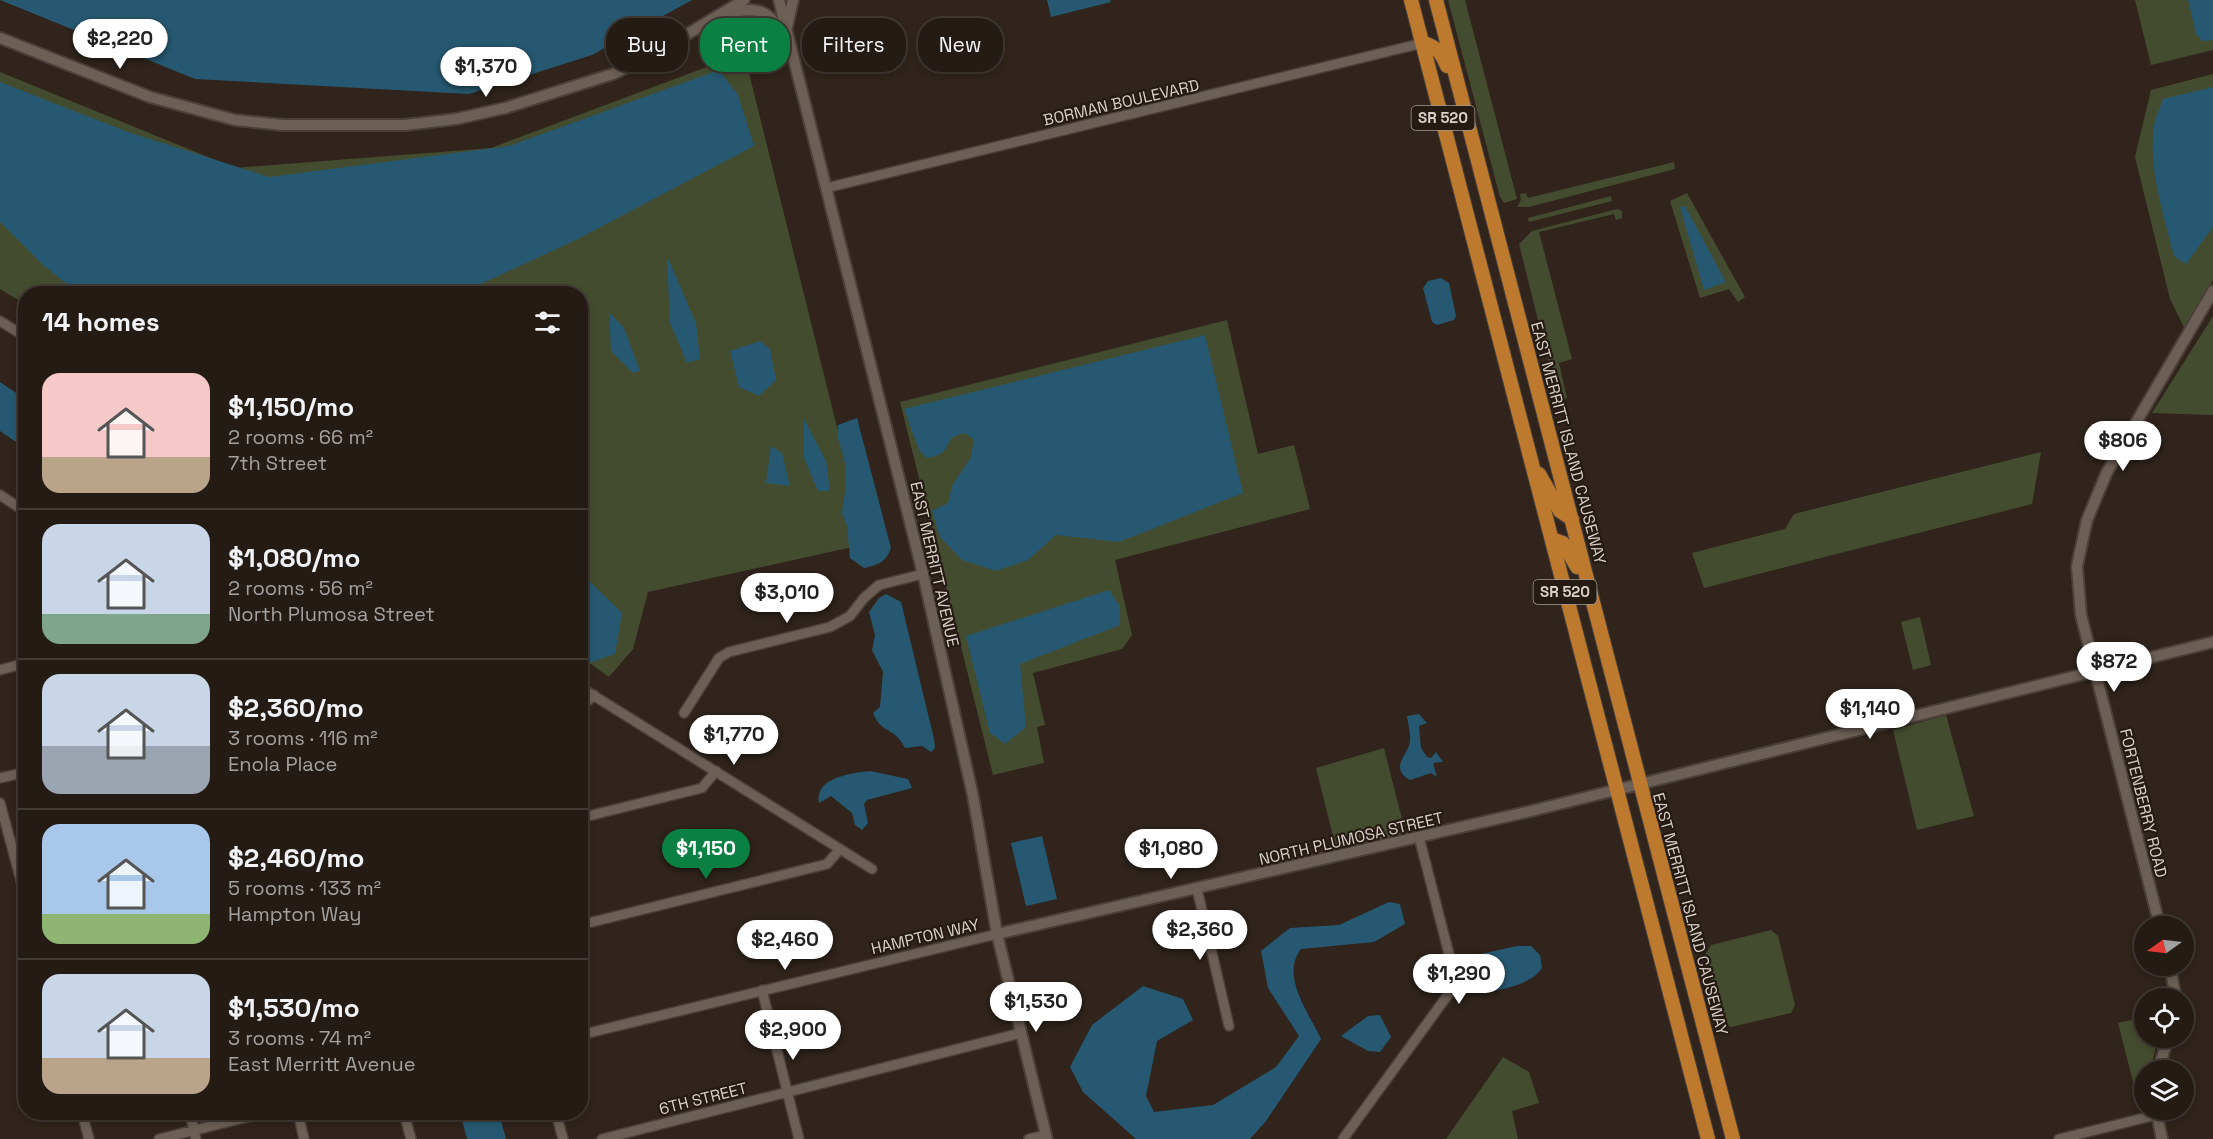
<!DOCTYPE html>
<meta charset="utf-8">
<style>
:root{--surface:#241b15;--page:#302822;--text:#f1f3f6;--muted:#a3a1a0;--line:#413934;--accent:#0b8043}
body{margin:0;font-family:"Space Grotesk",sans-serif;background:var(--page);color:var(--text);height:100vh;display:flex;flex-direction:column;font-size:22px;white-space:nowrap}
*{box-sizing:border-box;margin:0}
p{font-size:20px;color:var(--muted)}
.icon{flex:none;width:33px;height:33px;fill:none;stroke:currentColor;stroke-width:2;stroke-linecap:round;stroke-linejoin:round}
.map{position:relative;flex:1;overflow:hidden}
.sheet{position:absolute;left:18px;top:286px;width:570px;height:834px;display:flex;flex-direction:column;background:var(--surface);border-radius:24px;box-shadow:0 3px 9px #0003,0 0 0 2px var(--line)}
.sheet>*{flex:none}
.hud{position:absolute;left:606px;top:18px;width:570px;height:54px;display:flex;gap:12px}
.needle{width:39px;rotate:256deg}
.controls{position:absolute;left:2134px;top:916px;display:grid;gap:12px}
.controls a{display:grid;place-items:center;width:60px;height:60px;border-radius:50%;background:var(--surface);box-shadow:0 3px 9px #0003,0 0 0 2px var(--line);font-size:30px}
.price{position:absolute;translate:-50% -51px;padding:0 14px;border-radius:21px;background:#fff;color:#222;font-size:20px;line-height:39px;filter:drop-shadow(0 2px 3px #0008)}
.price::after{content:'';position:absolute;left:50%;top:36px;width:18px;height:14px;margin-left:-9px;background:inherit;clip-path:polygon(0 0,100% 0,50% 100%)}
.price.active{background:var(--accent);color:#fff}
ul{padding:0;list-style:none}
li{display:flex;align-items:center;gap:18px;height:150px;padding:0 24px}
li+li{border-top:2px solid var(--line)}
li span{display:grid;place-items:center;flex:none;width:168px;height:120px;border-radius:18px;color:#555}
li>.icon{margin-inline-start:auto}
span .icon{width:72px;height:72px;fill:#fffc;stroke-width:1}
li b{font-size:26px}
h2{display:flex;justify-content:space-between;align-items:center;height:72px;padding:0 24px;font-size:26px}
.tag{padding:0 21px;border-radius:24px;background:var(--surface);box-shadow:0 3px 9px #0003,0 0 0 2px var(--line);font-size:21px;line-height:54px}
.tag.active{background:var(--accent);color:#fff}
.map>svg:first-child{display:block}
</style>
<div class="map">
<svg width="2213" height="1139" viewBox="0 0 2213 1139">
<rect width="100%" height="100%" fill="#30241c"/>
<!-- green -->
<path fill="#444c2f" d="M1448 0H1465L1517 199 1504 203 1500 197Z
M2135 0H2213V50L2151 65Z
M744 53 866 544 648 592 633 649 609 677 581 657 580 294H26L25 304 0 289V72L235 168 491 148Z
M2213 74V280L2185 329 2170 299 2135 157 2151 90Z
M1674 162 1675 169 1529 207H1517L1521 200 1520 194 1526 193 1528 198Z
M1687 193 1745 297 1738 302 1729 289 1700 298 1670 201Z
M1611 196 1612 201 1529 222 1528 218Z
M1617 209 1622 211V218L1616 220 1614 214 1539 232 1572 359 1559 363 1567 398 1561 402 1558 400 1519 244 1532 231Z
M2213 316V415L2152 413Z
M1227 320 1258 454 1294 445 1310 509 1115 560 1132 635 1122 649 1033 673 1045 725 1037 727 1044 763 993 775 900 402Z
M2041 452 2032 504 1704 588 1692 553 1785 529 1794 514Z
M1920 617 1931 665 1913 670 1901 622Z
M1946 715 1974 816 1917 830 1893 730Z
M1384 748 1406 835 1337 852 1316 768Z
M1771 930 1778 936 1795 1005 1791 1013 1731 1027 1722 1022 1705 955 1711 945Z
M2145 1017V1038H2158L2150 1071H2145V1090L2140 1109 2118 1023Z
M1503 1057 1529 1072 1539 1103 1512 1111 1518 1139H1446Z"/>
<!-- water -->
<path fill="#265971" d="M0 0H692L592 55 469 94 195 79Z
M1047 0H1110L1111 2 1051 17Z
M2188 0H2213V40L2202 41 2196 34Z
M719 70 738 95 754 146 576 240 459 294H79L42 264 0 222V82L128 132 269 177 509 146Z
M2213 87V227L2186 264 2174 256C2164 216 2148 168 2154 126 2155 117 2160 108 2163 99Z
M1685 206 1726 282 1704 290 1680 207Z
M667 256 696 323 700 359 687 363 670 323Z
M1441 278 1449 283 1456 316 1454 320 1437 325 1432 322 1423 288 1428 281Z
M609 312 624 328 640 371 633 373 611 351Z
M1205 335 1243 493 1119 542 1056 535 1028 560 996 571 962 560 940 537 932 511 948 503 952 486 971 457 974 439 964 433 951 438C946 451 941 456 927 458L919 450 904 409Z
M760 341 770 349 776 380 759 396 739 387 730 351Z
M0 382 25 399V448L0 431Z
M857 418 891 548C886 562 878 565 864 568L850 558 847 526 842 513 846 485 845 463 837 434 838 425Z
M804 419 826 461 830 491H818L804 458Z
M771 446 782 453 790 486 766 483Z
M581 573 622 613 615 654 586 664 581 656Z
M1109 590 1120 606V625L1020 664 1026 727 1005 744 990 733 966 636Z
M886 594 901 602 934 739 935 748 931 752 922 746 905 748C894 726 882 735 873 713L880 707 883 672 872 650 875 635 869 612 879 598Z
M1419 714 1427 723 1419 726 1421 748 1427 757 1431 758 1436 752 1443 762 1433 763 1437 777 1431 773 1410 780C1388 767 1409 755 1410 741 1411 734 1408 724 1407 716Z
M870 771 908 779 912 788 867 800 864 804 868 823 862 830 855 825 852 813 831 796 819 803C814 777 853 773 870 771Z
M1042 836 1057 899 1026 906 1011 843Z
M1389 902 1400 904 1405 924 1374 942 1301 949C1280 976 1309 1013 1321 1039L1266 1121 1250 1139H1136L1083 1092 1070 1067 1092 1025 1143 986 1183 999 1193 1020 1157 1041 1146 1096 1154 1112 1213 1105 1276 1067 1299 1036 1268 988 1261 951 1290 928 1339 925Z
M1517 946H1531L1540 955 1542 968C1530 986 1495 992 1475 992L1470 984 1469 968 1481 954Z
M1380 1015 1391 1037 1380 1052 1368 1051 1341 1036 1368 1016Z
M460 1113H499L506 1139H467Z"/>
<g fill="none" stroke-linecap="round" stroke-linejoin="round">
<defs>
<path id="minor" d="M826 188 1423 43
M0 321 26 337
M0 495 26 512
M0 670 26 663
M580 687 872 869
M580 708 594 695
M684 713 719 658 729 652 830 627 850 616 864 598 879 585 923 574
M0 778 26 772
M0 803 26 899
M580 818 702 788 716 771
M1197 889 1229 1026
M580 925 827 864 840 849
M762 990 799 1139
M580 1035 997 934
M82 1113 89 1139
M190 1113 196 1139
M298 1113 304 1139
M404 1113 411 1139
M556 1113 563 1139
M159 1139 263 1113
M602 1139 1021 1033
M1029 1139 1046 1135
M1343 1139 1450 992 1451 962 1419 837
M2059 1139 2156 1115"/>
<path id="tertiary" d="M779 0 923 574 973 796 997 934 1047 1139
M730 12C763 7 765 10 786 36
M787 27 793 0
M0 38 150 97 235 120 283 125H405L456 119 505 108 613 74 646 59 744 0
M2160 927 2081 615 2077 566 2087 520 2107 472 2213 291
M997 934 1531 811 2213 642
M2170 966 2176 999
M2158 1071 2168 1038
M2156 1110 2162 1139"/>
<path id="primary" d="M1411 0 1708 1139
M1436 0 1733 1139
M1423 43C1437 47 1441 52 1447 66
M1539 474 1560 511 1572 519
M1552 539 1563 543 1577 567"/>
</defs>
<!-- minor casing -->
<use href="#minor" stroke="#4a4039" stroke-width="12"/>
<!-- tertiary casing -->
<use href="#tertiary" stroke="#4a4039" stroke-width="14"/>
<!-- primary casing -->
<use href="#primary" stroke="#4a4039" stroke-width="16"/>
<!-- minor -->
<use href="#minor" stroke="#6c5f56" stroke-width="9"/>
<!-- tertiary -->
<use href="#tertiary" stroke="#6c5f56" stroke-width="10"/>
<!-- primary -->
<use href="#primary" stroke="#bd792e" stroke-width="14"/>
</g>
<g text-anchor="middle" stroke-width="4.5" stroke-linejoin="round" paint-order="stroke">
<!-- shield labels -->
<g fill="#261b13" stroke="#a39a93" stroke-width="1.5">
<rect x="1411.5" y="106" width="63" height="24" rx="4.5"/>
<rect x="1533.5" y="580" width="63" height="24" rx="4.5"/>
</g>
<g font-size="15" font-weight="bold" fill="#d8d0ca">
<text x="1443" y="123">SR 520</text>
<text x="1565" y="597">SR 520</text>
</g>
<!-- street labels -->
<g font-size="16" fill="#d8d0ca" stroke="#261b13">
<text transform="translate(1121 102) rotate(-13)" y="6">BORMAN BOULEVARD</text>
<text transform="translate(1569 443) rotate(75)" y="6">EAST MERRITT ISLAND CAUSEWAY</text>
<text transform="translate(935 564) rotate(77)" y="6">EAST MERRITT AVENUE</text>
<text transform="translate(2144 803) rotate(76)" y="6">FORTENBERRY ROAD</text>
<text transform="translate(1351 838) rotate(-13)" y="6">NORTH PLUMOSA STREET</text>
<text transform="translate(1691 914) rotate(75)" y="6">EAST MERRITT ISLAND CAUSEWAY</text>
<text transform="translate(925 936) rotate(-13)" y="6">HAMPTON WAY</text>
<text transform="translate(703 1098) rotate(-14)" y="6">6TH STREET</text>
</g>
</g>
</svg>
<div class="controls">
<a><svg class="needle" viewBox="-14 -14 28 28"><path d="M0-13l5 13h-10z" fill="#e53935"/><path d="M0 13l5-13h-10z" fill="#a3a1a0"/></svg></a>
<a><svg class="icon" aria-label="locate" viewBox="0 0 24 24"><circle cx="12" cy="12" r="6"/><path d="M12 2v4M12 18v4M2 12h4M18 12h4"/></svg></a>
<a><svg class="icon" aria-label="layers" viewBox="0 0 24 24"><path d="M12 4l9 5-9 5-9-5zM3 14l9 5 9-5"/></svg></a>
</div>
<b class="price" style="left:120px;top:70px">$2,220</b>
<b class="price" style="left:486px;top:98px">$1,370</b>
<b class="price" style="left:2123px;top:472px">$806</b>
<b class="price" style="left:787px;top:624px">$3,010</b>
<b class="price" style="left:2114px;top:693px">$872</b>
<b class="price" style="left:1870px;top:740px">$1,140</b>
<b class="price" style="left:734px;top:766px">$1,770</b>
<b class="price active" style="left:706px;top:880px">$1,150</b>
<b class="price" style="left:1171px;top:880px">$1,080</b>
<b class="price" style="left:1200px;top:961px">$2,360</b>
<b class="price" style="left:785px;top:971px">$2,460</b>
<b class="price" style="left:1459px;top:1005px">$1,290</b>
<b class="price" style="left:1036px;top:1033px">$1,530</b>
<b class="price" style="left:793px;top:1061px">$2,900</b>
<div class="hud">
<a class="tag">Buy</a>
<a class="tag active">Rent</a>
<a class="tag">Filters</a>
<a class="tag">New</a>
</div>
<section class="sheet">
<h2>14 homes<svg class="icon" aria-label="filters" viewBox="0 0 24 24"><path d="M4 7h16M4 17h16"/><circle cx="9" cy="7" r="2"/><circle cx="15" cy="17" r="2"/></svg></h2>
<ul>
<li><span style="background:linear-gradient(#f6c9c9 70%,#b9a48a 0)"><svg class="icon" aria-label="home" viewBox="0 0 24 24"><path d="M3 11l9-7 9 7M6 9v11h12V9"/></svg></span><div><b>$1,150/mo</b><p>2 rooms · 66 m²</p><p>7th Street</p></div></li>
<li><span style="background:linear-gradient(#c9d6e8 75%,#7fa58c 0)"><svg class="icon" aria-label="home" viewBox="0 0 24 24"><path d="M3 11l9-7 9 7M6 9v11h12V9"/></svg></span><div><b>$1,080/mo</b><p>2 rooms · 56 m²</p><p>North Plumosa Street</p></div></li>
<li><span style="background:linear-gradient(#c9d6e8 60%,#9aa5b1 0)"><svg class="icon" aria-label="home" viewBox="0 0 24 24"><path d="M3 11l9-7 9 7M6 9v11h12V9"/></svg></span><div><b>$2,360/mo</b><p>3 rooms · 116 m²</p><p>Enola Place</p></div></li>
<li><span style="background:linear-gradient(#a9c7e8 75%,#8fb573 0)"><svg class="icon" aria-label="home" viewBox="0 0 24 24"><path d="M3 11l9-7 9 7M6 9v11h12V9"/></svg></span><div><b>$2,460/mo</b><p>5 rooms · 133 m²</p><p>Hampton Way</p></div></li>
<li><span style="background:linear-gradient(#c9d6e8 70%,#b9a48a 0)"><svg class="icon" aria-label="home" viewBox="0 0 24 24"><path d="M3 11l9-7 9 7M6 9v11h12V9"/></svg></span><div><b>$1,530/mo</b><p>3 rooms · 74 m²</p><p>East Merritt Avenue</p></div></li>
</ul>
</section>
</div>
